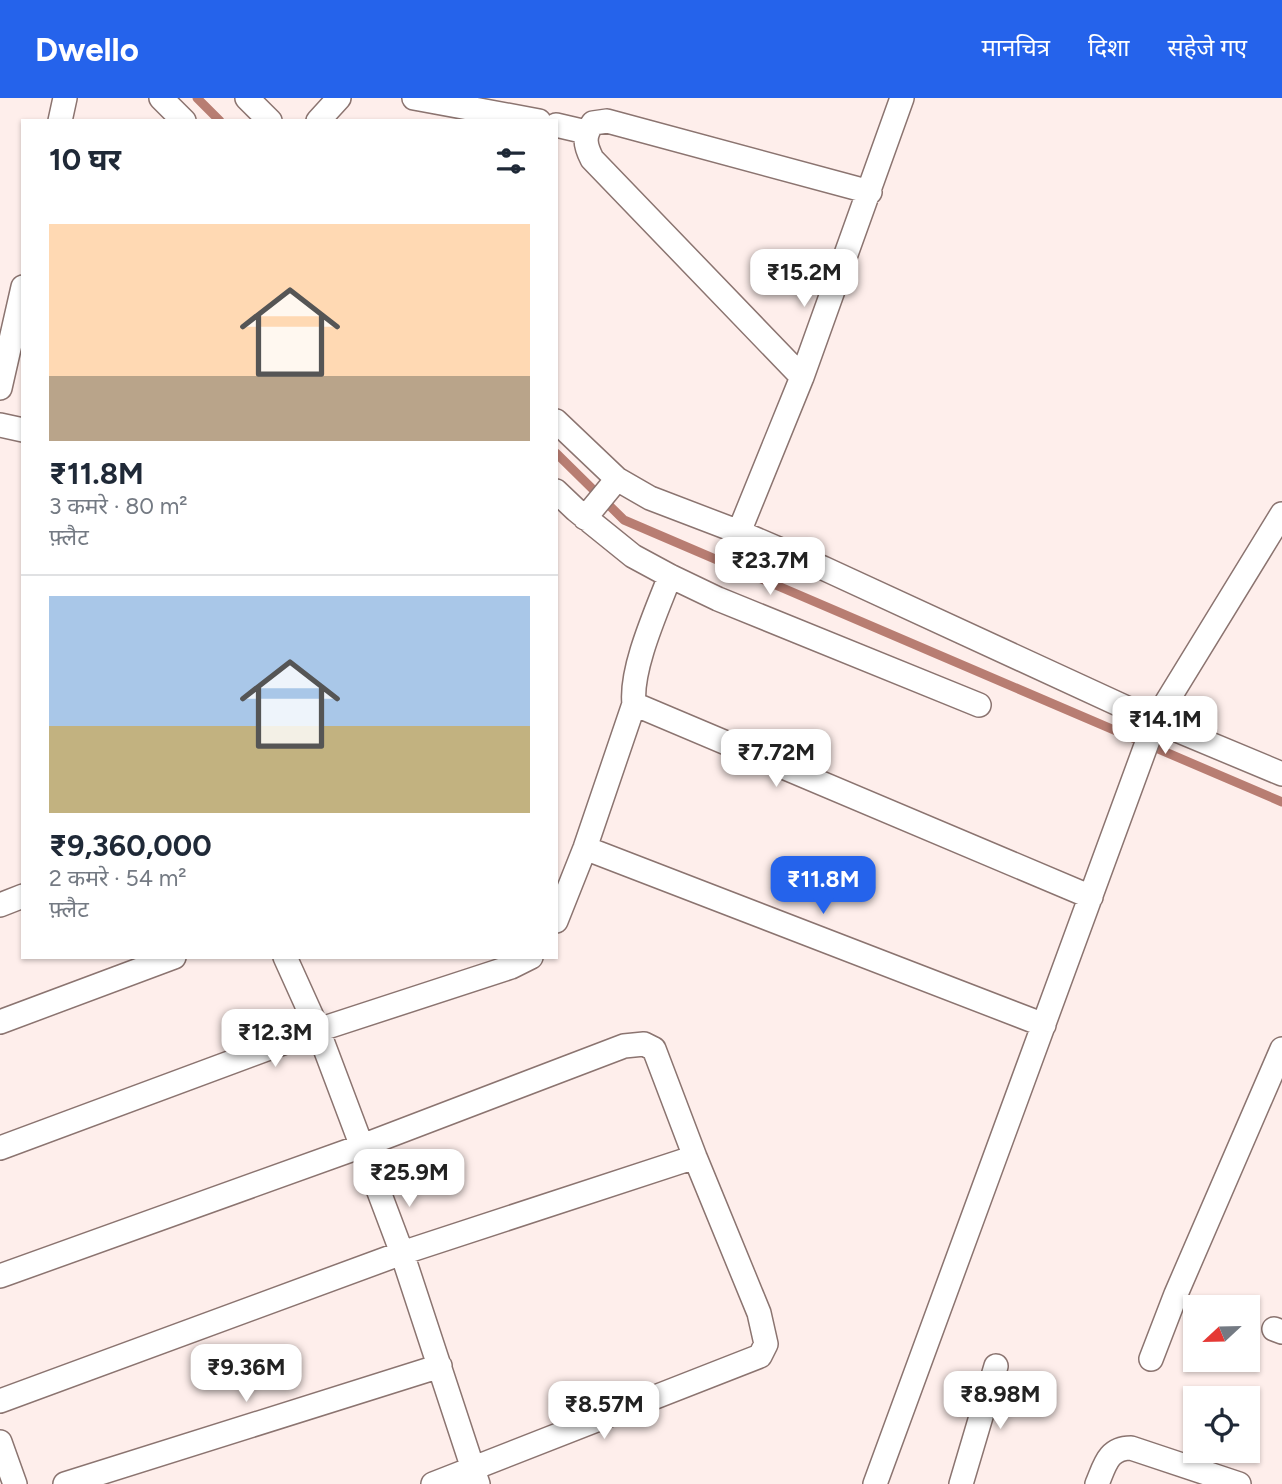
<!DOCTYPE html>
<html lang="hi">
<meta charset="utf-8">
<style>
:root{--surface:#fff;--page:#f2f2f3;--text:#1f2937;--muted:#747a83;--line:#e0e1e3;--accent:#2563eb}
body{margin:0;font-family:Figtree,"Noto Sans Devanagari",sans-serif;background:var(--page);color:var(--text);height:100vh;display:flex;flex-direction:column;font-size:26px;white-space:nowrap}
*{box-sizing:border-box;margin:0}
p{font-size:23px;color:var(--muted)}
.icon{flex:none;width:38px;height:38px;fill:none;stroke:currentColor;stroke-width:2;stroke-linecap:round;stroke-linejoin:round}
.map{position:relative;flex:1;overflow:hidden}
.details{position:absolute;left:21px;top:21px;width:537px;height:840px;display:flex;flex-direction:column;background:var(--surface);border-radius:0px;box-shadow:0 2px 5px #0004}
.details>*{flex:none}
.needle{width:46px;rotate:248deg}
.controls{position:absolute;left:1183px;top:1197px;display:grid;gap:14px}
.controls a{display:grid;place-items:center;width:77px;height:77px;border-radius:0px;background:var(--surface);box-shadow:0 2px 5px #0004;font-size:35px}
.price{position:absolute;translate:-50% -60px;padding:0 16px;border-radius:14px;background:#fff;color:#222;font-size:23px;line-height:46px;filter:drop-shadow(0 2px 4px #0008)}
.price::after{content:'';position:absolute;left:50%;top:42px;width:21px;height:16px;margin-left:-10px;background:inherit;clip-path:polygon(0 0,100% 0,50% 100%)}
.price.current{background:var(--accent);color:#fff}
ul{padding:0;list-style:none}
li{display:grid;align-content:center;gap:14px;height:371px;padding:0 28px}
li+li{border-top:2px solid var(--line)}
li span{display:grid;place-items:center;height:217px;border-radius:0px;color:#555}
li>.icon{margin-inline-start:auto}
span .icon{width:126px;height:126px;fill:#fffc;stroke-width:1}
li b{font-size:30px}
h2{display:flex;justify-content:space-between;align-items:center;height:84px;padding:0 28px;font-size:30px}
header{display:flex;align-items:center;gap:42px;box-sizing:border-box;height:98px;padding:0 35px;background:var(--accent);color:#fff}
header strong{font-size:33px}
nav{display:flex;gap:38px;margin-inline-start:auto;font-size:24px}
.map>svg:first-child{display:block}
</style>
<header>
<strong>Dwello</strong>
<nav><a>मानचित्र</a><a>दिशा</a><a>सहेजे गए</a></nav>
</header>
<div class="map">
<svg width="1282" height="1386" viewBox="0 0 1282 1386">
<rect width="100%" height="100%" fill="#feeeeb"/>
<g fill="none" stroke-linecap="round" stroke-linejoin="round">
<!-- stream -->
<path stroke="#b87d72" stroke-width="9" d="M197 0 220 23
M556 355 624 422 1282 704"/>
<defs>
<path id="street" d="M161 0 184 23
M247 0 270 23
M414 0 539 23
M60 23 65 0
M318 23 339 0
M556 27 586 34
M802 279 592 61C585 47 583 38 593 25L607 23 870 94
M0 290 23 189
M556 323 617 381 650 400 739 434 823 470 1155 623 1282 676
M0 327 23 332
M556 393 576 412 633 458 670 478 718 501 979 607
M585 420 617 381
M739 434 802 279 902 0
M670 478C657 512 630 571 634 606L1091 799
M585 750 1044 927
M0 807 23 798
M556 823 585 750 634 606
M285 859 318 932 402 1155 478 1386
M0 924 174 859
M0 1050 318 932 511 869 531 859
M0 1178 362 1048 624 948 644 946 654 951 695 1059 759 1215 766 1246 760 1258 433 1386
M1274 1231 1282 1234
M1151 1261 1176 1196 1282 951
M0 1303 402 1155 695 1059
M0 1344 15 1386
M65 1386 440 1268
M875 1386 1155 623 1282 416
M961 1386 996 1268
M1097 1386C1105 1367 1108 1350 1131 1350L1239 1386"/>
</defs>
<!-- street casing -->
<use href="#street" stroke="#8b7470" stroke-width="26"/>
<!-- street -->
<use href="#street" stroke="#fff" stroke-width="23"/>
</g>
</svg>
<div class="controls">
<a><svg class="needle" viewBox="-14 -14 28 28"><path d="M0-13l5 13h-10z" fill="#e53935"/><path d="M0 13l5-13h-10z" fill="#747a83"/></svg></a>
<a><svg class="icon" aria-label="locate" viewBox="0 0 24 24"><circle cx="12" cy="12" r="6"/><path d="M12 2v4M12 18v4M2 12h4M18 12h4"/></svg></a>
</div>
<b class="price" style="left:804px;top:211px">₹15.2M</b>
<b class="price" style="left:770px;top:499px">₹23.7M</b>
<b class="price" style="left:1165px;top:658px">₹14.1M</b>
<b class="price" style="left:776px;top:691px">₹7.72M</b>
<b class="price current" style="left:823px;top:818px">₹11.8M</b>
<b class="price" style="left:275px;top:971px">₹12.3M</b>
<b class="price" style="left:409px;top:1111px">₹25.9M</b>
<b class="price" style="left:246px;top:1306px">₹9.36M</b>
<b class="price" style="left:1000px;top:1333px">₹8.98M</b>
<b class="price" style="left:604px;top:1343px">₹8.57M</b>
<section class="details">
<h2>10 घर<svg class="icon" aria-label="filters" viewBox="0 0 24 24"><path d="M4 7h16M4 17h16"/><circle cx="9" cy="7" r="2"/><circle cx="15" cy="17" r="2"/></svg></h2>
<ul>
<li><span style="background:linear-gradient(#ffd9b3 70%,#b9a48a 0)"><svg class="icon" aria-label="home" viewBox="0 0 24 24"><path d="M3 11l9-7 9 7M6 9v11h12V9"/></svg></span><div><b>₹11.8M</b><p>3 कमरे · 80 m²</p><p>फ़्लैट</p></div></li>
<li><span style="background:linear-gradient(#a9c7e8 60%,#c2b280 0)"><svg class="icon" aria-label="home" viewBox="0 0 24 24"><path d="M3 11l9-7 9 7M6 9v11h12V9"/></svg></span><div><b>₹9,360,000</b><p>2 कमरे · 54 m²</p><p>फ़्लैट</p></div></li>
</ul>
</section>
</div>
